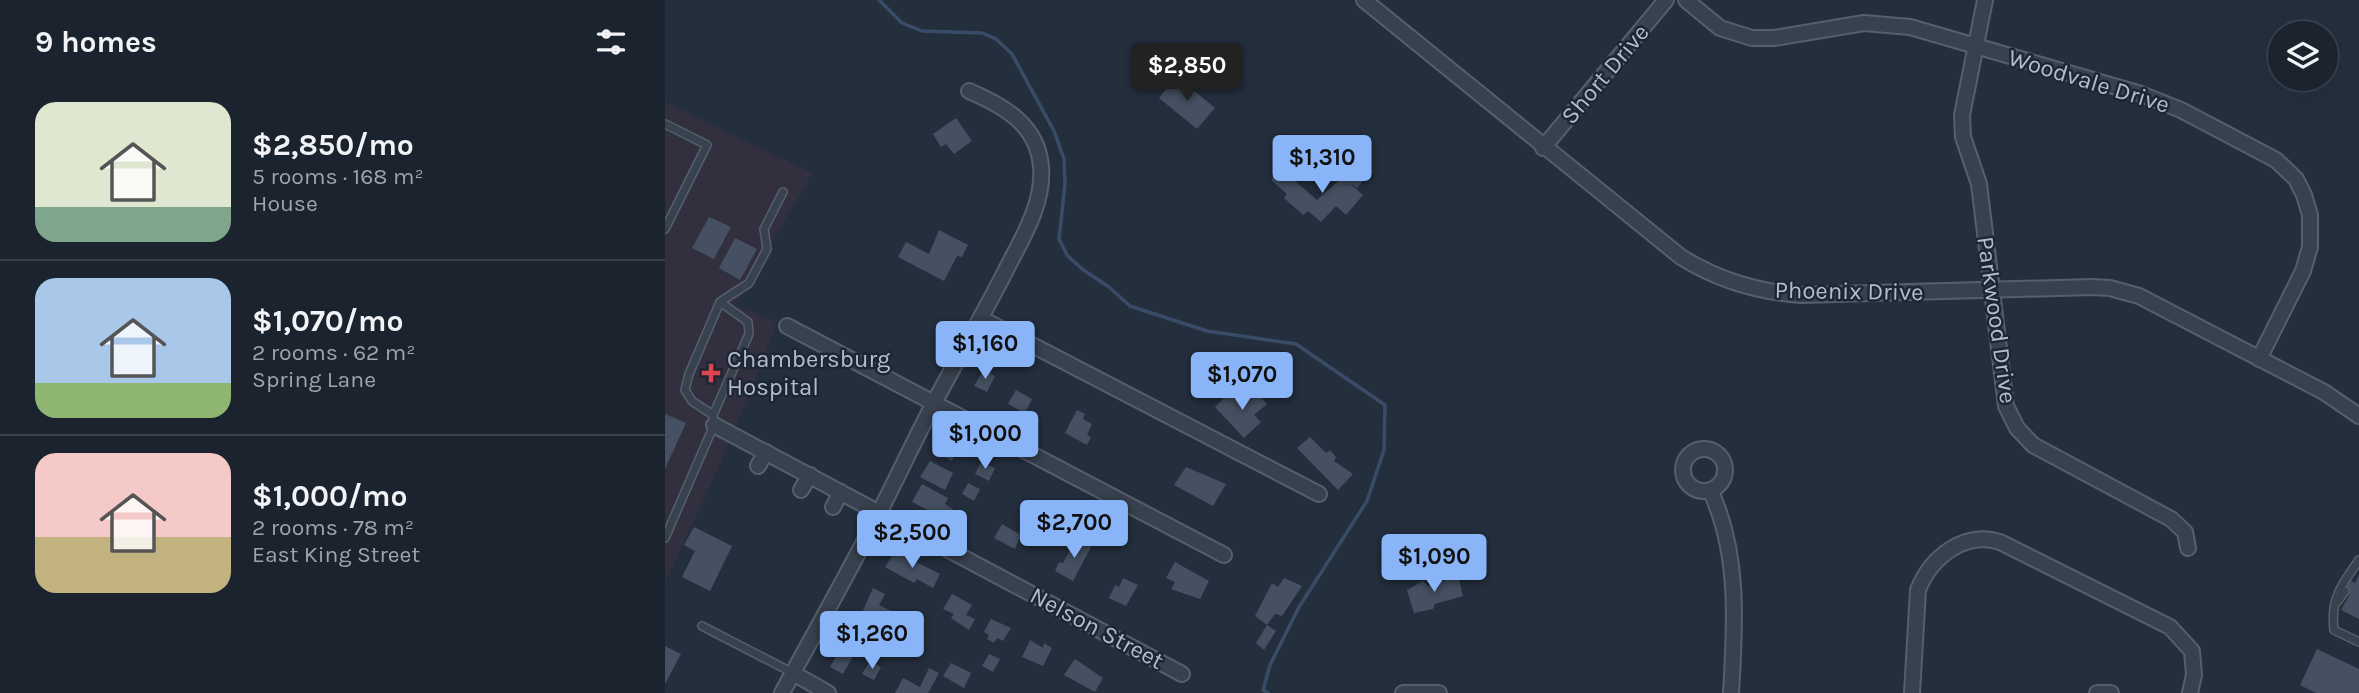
<!DOCTYPE html>
<meta charset="utf-8">
<style>
:root{--surface:#1b232e;--page:#282f3a;--text:#f1f3f6;--muted:#a0a4aa;--line:#39404a;--accent:#8ab4f8}
body{margin:0;font-family:Karla,sans-serif;background:var(--page);color:var(--text);height:100vh;display:flex;flex-direction:column;font-size:26px;white-space:nowrap}
*{box-sizing:border-box;margin:0}
p{font-size:23px;color:var(--muted)}
.icon{flex:none;width:38px;height:38px;fill:none;stroke:currentColor;stroke-width:2;stroke-linecap:round;stroke-linejoin:round}
.map{position:relative;flex:1;overflow:hidden}
.sheet{display:flex;flex-direction:column;background:var(--surface);width:665px}
.sheet>*{flex:none}
.buttons{position:absolute;left:1603px;top:21px;display:grid;gap:14px}
.buttons a{display:grid;place-items:center;width:70px;height:70px;border-radius:50%;background:var(--surface);box-shadow:0 7px 28px #0002,0 0 0 2px var(--line);font-size:35px}
.price{position:absolute;translate:-50% -60px;padding:0 16px;border-radius:7px;background:var(--accent);color:#111;font-size:23px;line-height:46px;filter:drop-shadow(0 2px 4px #0008)}
.price::after{content:'';position:absolute;left:50%;top:42px;width:21px;height:16px;margin-left:-10px;background:inherit;clip-path:polygon(0 0,100% 0,50% 100%)}
.price.current{background:#222;color:#fff}
ul{padding:0;list-style:none}
li{display:flex;align-items:center;gap:21px;height:175px;padding:0 35px}
li+li{border-top:2px solid var(--line)}
li span{display:grid;place-items:center;flex:none;width:196px;height:140px;border-radius:21px;color:#555}
li>.icon{margin-inline-start:auto}
span .icon{width:84px;height:84px;fill:#fffc;stroke-width:1}
li b{font-size:30px}
h2{display:flex;justify-content:space-between;align-items:center;height:84px;padding:0 35px;font-size:30px}
main{display:flex;flex:1;min-height:0}
.map>svg:first-child{display:block}
</style>
<main>
<section class="sheet">
<h2>9 homes<svg class="icon" aria-label="filters" viewBox="0 0 24 24"><path d="M4 7h16M4 17h16"/><circle cx="9" cy="7" r="2"/><circle cx="15" cy="17" r="2"/></svg></h2>
<ul>
<li><span style="background:linear-gradient(#dfe7d0 75%,#7fa58c 0)"><svg class="icon" aria-label="home" viewBox="0 0 24 24"><path d="M3 11l9-7 9 7M6 9v11h12V9"/></svg></span><div><b>$2,850/mo</b><p>5 rooms · 168 m²</p><p>House</p></div></li>
<li><span style="background:linear-gradient(#a9c7e8 75%,#8fb573 0)"><svg class="icon" aria-label="home" viewBox="0 0 24 24"><path d="M3 11l9-7 9 7M6 9v11h12V9"/></svg></span><div><b>$1,070/mo</b><p>2 rooms · 62 m²</p><p>Spring Lane</p></div></li>
<li><span style="background:linear-gradient(#f6c9c9 60%,#c2b280 0)"><svg class="icon" aria-label="home" viewBox="0 0 24 24"><path d="M3 11l9-7 9 7M6 9v11h12V9"/></svg></span><div><b>$1,000/mo</b><p>2 rooms · 78 m²</p><p>East King Street</p></div></li>
</ul>
</section>
<div class="map">
<svg width="1694" height="693" viewBox="0 0 1694 693">
<rect width="100%" height="100%" fill="#242f3e"/>
<!-- medical -->
<path fill="#32303f" d="M0 102 147 173 71 305 112 323 64 444 0 583Z"/>
<g fill="none" stroke-linecap="round" stroke-linejoin="round">
<!-- stream -->
<path stroke="#394c67" stroke-width="3.5" d="M214 0 237 23 257 31 317 33 331 39 347 54 389 131 399 159 400 184 394 239 402 255 417 269 444 287 465 306 542 331 631 344 720 405 719 450 702 501 634 607 605 665 598 690 603 693"/>
</g>
<!-- building -->
<path fill="#455162" d="M511 76 550 108 532 129 494 98Z
M291 118 307 141 289 154 281 144 276 147 268 134Z
M689 167 701 177 692 188 683 182 698 195 681 215 671 206 656 222 643 211 638 215 619 198 622 194 606 180 616 169 652 200Z
M44 217 66 227 49 259 27 248Z
M274 230 303 245 297 257 292 256 279 281 233 257 241 242 264 254Z
M70 238 92 249 75 280 54 268Z
M319 369 330 376 322 392 309 386Z
M351 390 367 399 360 413 343 404Z
M592 392 602 404 589 415 596 422 579 438 550 407 564 393 571 400 577 395 583 400Z
M412 410 420 414 418 419 427 424 422 435 426 437 422 445 400 433Z
M0 414 21 423 0 469Z
M645 437 661 453 665 450 671 457 669 461 688 474 673 490 632 448Z
M279 440 294 447 287 461 272 453Z
M265 461 288 473 280 490 255 477Z
M316 462 330 468 324 481 310 474Z
M521 467 561 484 548 506 509 485Z
M303 483 315 489 309 501 297 494Z
M257 484 283 498 280 504 295 514 289 524 247 502Z
M337 524 356 535 350 549 329 538Z
M29 527 67 546 45 591 17 577 30 551 19 545Z
M411 539 426 547 408 581 390 571 394 562 398 563Z
M230 551 275 574 268 588 252 579 249 583 220 567Z
M510 562 544 581 535 599 506 589 510 582 501 578Z
M1694 575V619L1676 610 1685 594 1678 590 1683 579 1690 583Z
M793 576 798 596 770 604 768 609 749 613 742 590 758 581 763 586Z
M458 578 473 585 461 606 444 598 450 585 454 587Z
M619 578 637 586 617 616 610 614 602 625 590 616 607 583 613 587Z
M208 588 220 594 214 605 250 623 240 639 227 634 230 626 212 617 208 623 195 617Z
M287 594 307 605 301 615 310 619 304 630 286 618 289 614 278 609Z
M326 619 346 628 338 641 332 638 329 643 322 639 324 635 319 632Z
M602 625 611 631 599 650 591 643Z
M365 640 378 648 379 643 387 648 378 666 357 657Z
M0 646 16 654 0 684Z
M177 646 190 653 178 674 165 667Z
M1652 649 1694 669V693H1651L1635 685Z
M324 654 335 659 328 672 317 666Z
M410 659 438 678 430 692 399 675Z
M205 661 216 667 209 680 197 674Z
M286 663 306 673 299 688 278 676Z
M264 668 274 673 263 693H230L238 678 255 687Z"/>
<g fill="none" stroke-linecap="round" stroke-linejoin="round">
<defs>
<path id="service" d="M0 124 42 145 0 229
M48 415 27 401 20 390 24 374 55 302 84 283 102 249 99 229 118 192
M0 538 49 425 48 415 84 334 83 322 55 302
M1694 560C1677 584 1665 599 1669 630L1694 642
M1672 602 1680 591
M37 626 128 673"/>
<path id="minor" d="M699 0 1016 257C1053 280 1093 292 1136 295L1427 287 1445 288 1474 296 1659 392 1694 416
M1021 0 1055 28 1087 38H1109L1199 23 1245 27 1476 94 1516 110 1611 160 1631 179 1639 195 1645 215V247L1638 271 1594 359
M1320 0 1297 115 1298 137 1314 184 1341 406 1352 428 1368 445 1506 519 1520 532 1523 548
M878 148 1001 0
M317 319 654 494
M122 326 559 555
M49 425 517 674
M1018 470a21 21 0 1 1 42 0a21 21 0 1 1-42 0Z
M93 466 101 452
M136 490 145 475
M1045 490C1075 553 1070 626 1066 693
M168 507 176 492
M128 673 163 693
M117 693C150 632 184 572 215 511 234 474 251 437 270 401 294 356 320 312 343 266 359 235 379 202 376 167 373 125 339 106 304 91
M738 693H774
M1247 693 1253 590C1266 557 1299 531 1335 542L1505 627 1527 651 1529 675 1525 693
M1432 693H1446"/>
</defs>
<!-- service casing -->
<use href="#service" stroke="#565f6c" stroke-width="10"/>
<!-- minor casing -->
<use href="#minor" stroke="#565f6c" stroke-width="18"/>
<!-- service -->
<use href="#service" stroke="#38414e" stroke-width="7"/>
<!-- minor -->
<use href="#minor" stroke="#38414e" stroke-width="14"/>
</g>
<!-- markers -->
<path fill="#e0444e" stroke="#1d2633" stroke-width="2.5" d="M42.5 362.5h7v7h7v7h-7v7h-7v-7h-7v-7h7z"/>
<g text-anchor="middle" stroke-width="5" stroke-linejoin="round" paint-order="stroke">
<!-- street labels -->
<g font-size="24" fill="#b4bcc9" stroke="#1d2633">
<text transform="translate(940 74) rotate(-50)" y="8">Short Drive</text>
<text transform="translate(1424 81) rotate(17)" y="8">Woodvale Drive</text>
<text transform="translate(1184 291) rotate(1)" y="8">Phoenix Drive</text>
<text transform="translate(1332 320) rotate(82)" y="8">Parkwood Drive</text>
<text transform="translate(432 628) rotate(28)" y="8">Nelson Street</text>
</g>
<!-- poi labels -->
<g font-size="24" fill="#b4bcc9" stroke="#1d2633" text-anchor="start">
<text x="62" y="367">Chambersburg<tspan x="62" dy="28">Hospital</tspan></text>
</g>
</g>
</svg>
<div class="buttons">
<a><svg class="icon" aria-label="layers" viewBox="0 0 24 24"><path d="M12 4l9 5-9 5-9-5zM3 14l9 5 9-5"/></svg></a>
</div>
<b class="price current" style="left:522px;top:103px">$2,850</b>
<b class="price" style="left:657px;top:195px">$1,310</b>
<b class="price" style="left:320px;top:381px">$1,160</b>
<b class="price" style="left:577px;top:412px">$1,070</b>
<b class="price" style="left:320px;top:471px">$1,000</b>
<b class="price" style="left:409px;top:560px">$2,700</b>
<b class="price" style="left:247px;top:570px">$2,500</b>
<b class="price" style="left:769px;top:594px">$1,090</b>
<b class="price" style="left:207px;top:671px">$1,260</b>
</div>
</main>
